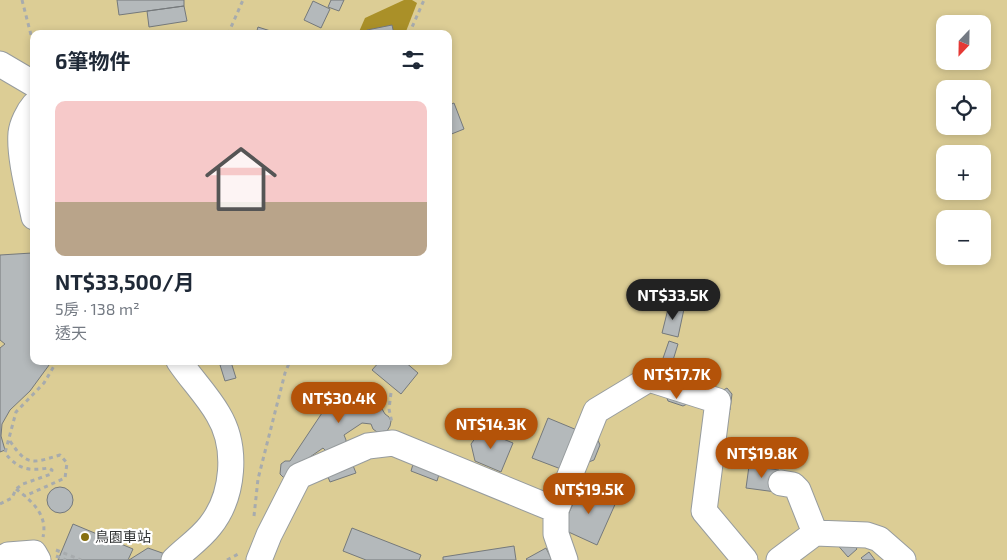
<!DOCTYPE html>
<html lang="zh-TW">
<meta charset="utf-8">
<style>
:root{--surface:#fff;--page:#f6f6f7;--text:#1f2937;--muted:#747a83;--accent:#b45309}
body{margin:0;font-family:"Exo 2","Noto Sans TC",sans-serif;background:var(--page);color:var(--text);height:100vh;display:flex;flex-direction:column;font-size:19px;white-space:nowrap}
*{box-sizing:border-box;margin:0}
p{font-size:16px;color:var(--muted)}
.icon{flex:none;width:28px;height:28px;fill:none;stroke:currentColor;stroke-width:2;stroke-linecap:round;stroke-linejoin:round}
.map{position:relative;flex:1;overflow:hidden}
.details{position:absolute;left:30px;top:30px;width:422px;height:335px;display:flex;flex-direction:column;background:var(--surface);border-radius:10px;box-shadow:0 2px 8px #0003}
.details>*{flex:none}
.needle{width:32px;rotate:202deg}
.buttons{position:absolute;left:936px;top:15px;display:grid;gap:10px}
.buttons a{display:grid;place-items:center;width:55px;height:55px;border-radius:10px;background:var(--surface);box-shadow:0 2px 8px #0003;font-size:25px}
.price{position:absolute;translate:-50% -42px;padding:0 11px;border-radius:18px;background:var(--accent);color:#fff;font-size:16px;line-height:32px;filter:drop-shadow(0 1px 2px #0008)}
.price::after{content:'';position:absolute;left:50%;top:30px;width:15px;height:11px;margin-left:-8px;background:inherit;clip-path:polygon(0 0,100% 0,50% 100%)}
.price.current{background:#222;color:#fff}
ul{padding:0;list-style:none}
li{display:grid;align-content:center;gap:10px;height:265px;padding:0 25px}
li span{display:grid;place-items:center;height:155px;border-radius:10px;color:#555}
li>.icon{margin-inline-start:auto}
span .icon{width:90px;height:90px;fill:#fffc;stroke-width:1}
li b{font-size:21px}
h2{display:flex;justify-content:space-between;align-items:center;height:60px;padding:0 25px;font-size:21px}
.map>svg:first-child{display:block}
</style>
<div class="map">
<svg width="1007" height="560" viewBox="0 0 1007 560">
<rect width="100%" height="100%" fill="#dadfe1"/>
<!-- green -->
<path fill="#dccd95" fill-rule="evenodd" d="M0 0H1007V560H0ZM945 24H982V61H945ZM34 34H449V361H34ZM945 89H982V126H945ZM945 154H982V191H945ZM945 219H982V256H945Z"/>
<!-- water -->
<path fill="#aa9028" d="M404 0H412L417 3 405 34H358L365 18Z"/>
<!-- building -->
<path fill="#b4b9bb" stroke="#75797b" d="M117 0H184V6L119 15Z
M331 0H344L339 11 328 7Z
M313 1 330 9 321 28 304 20Z
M184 6 187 21 149 27 147 11Z
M392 25 394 34H368L367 30Z
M258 27 280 34H256Z
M454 103 464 129 449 135V105Z
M32 249H34V361H52L30 391 10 410 2 424 1 436 5 450 0 452V348L5 344 0 340V255L32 253Z
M669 305 684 309 678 337 662 333Z
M669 341 678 344 670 370 660 367Z
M380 361H404L418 373 401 394 372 370Z
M231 362 236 378 225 381 220 365Z
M342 383 372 392 385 414 389 417 391 421 390 426 387 431 377 432 373 429 371 424 362 423 344 435 346 440V446L327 452 323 448 297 466 288 479 283 477 280 474 281 464 285 461H290Z
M727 388 732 394 730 410 723 415 720 392Z
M665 393 691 402 683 406 668 401Z
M548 418 577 430 561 469 532 458Z
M481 430 513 443 501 472 475 461 471 444Z
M597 438 600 445 594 460 586 463Z
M414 461 440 471 437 481 411 471Z
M352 463 356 473 330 482 326 472Z
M749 466 779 470 776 492 746 488Z
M581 485 617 500 597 545 562 529Z
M47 500a13 13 0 1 1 26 0a13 13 0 1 1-26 0Z
M73 524 133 549 128 560H58Z
M352 528 421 555 419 560H366L343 551Z
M849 539 857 549 848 557 835 542Z
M514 546 516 560H443V557Z
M148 548 168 555 163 560H129Z
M546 548 552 560H527L526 559Z
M869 552 875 560H863L861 558Z"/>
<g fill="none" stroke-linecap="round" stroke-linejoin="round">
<defs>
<path id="minor" d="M0 64 34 84
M34 105C28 112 22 124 21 133 19 157 29 193 34 217
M781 483 793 485 798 490 815 533
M556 510V534L565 560
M0 560 8 555 34 553 38 560
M174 560C186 548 200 539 210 526 234 496 238 447 218 414 207 395 191 379 179 361
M259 560 269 535 299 476 368 446 393 443 556 510 596 411 649 379 718 401 704 511 745 560
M779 560 815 533 867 535 879 539 903 560"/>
</defs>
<!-- minor casing -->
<use href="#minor" stroke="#979c9e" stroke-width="27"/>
<!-- path -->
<path stroke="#a7abad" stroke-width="3" stroke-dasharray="4 4" stroke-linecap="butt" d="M22 0 31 35 34 37
M228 34 243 0
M409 34 424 0
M391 393 389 409 392 423
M10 441C27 467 33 463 60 455L67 463 65 478 25 496
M16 489C32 501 48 515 43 537
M0 504 12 498 16 489 23 484 51 474 52 470 49 468C28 471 19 470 5 453L16 412 44 383 57 361
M254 516 258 479 285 373 290 361
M56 550 81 560
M56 556 66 560
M227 560 240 553"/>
<!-- minor -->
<use href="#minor" stroke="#fff" stroke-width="25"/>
</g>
<!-- markers -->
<circle fill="#877011" stroke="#fff" stroke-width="2" cx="85" cy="537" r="5"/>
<g text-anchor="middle" stroke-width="4.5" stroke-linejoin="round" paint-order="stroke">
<!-- poi labels -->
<g font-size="14" fill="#323435" stroke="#fff" text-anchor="start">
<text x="95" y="542">鳥園車站</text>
</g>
</g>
</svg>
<div class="buttons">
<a><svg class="needle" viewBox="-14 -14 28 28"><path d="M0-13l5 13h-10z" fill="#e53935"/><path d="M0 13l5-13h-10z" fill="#747a83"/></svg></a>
<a><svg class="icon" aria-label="locate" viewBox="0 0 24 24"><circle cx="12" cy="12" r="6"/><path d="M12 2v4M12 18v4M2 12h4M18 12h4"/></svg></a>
<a>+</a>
<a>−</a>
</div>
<b class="price current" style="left:673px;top:321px">NT$33.5K</b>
<b class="price" style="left:677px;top:400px">NT$17.7K</b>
<b class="price" style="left:339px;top:424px">NT$30.4K</b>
<b class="price" style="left:491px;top:450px">NT$14.3K</b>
<b class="price" style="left:762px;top:479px">NT$19.8K</b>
<b class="price" style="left:589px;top:515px">NT$19.5K</b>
<section class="details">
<h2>6筆物件<svg class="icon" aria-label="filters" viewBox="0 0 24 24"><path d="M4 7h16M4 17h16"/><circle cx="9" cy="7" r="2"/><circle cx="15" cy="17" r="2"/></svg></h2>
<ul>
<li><span style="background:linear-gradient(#f6c9c9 65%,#b9a48a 0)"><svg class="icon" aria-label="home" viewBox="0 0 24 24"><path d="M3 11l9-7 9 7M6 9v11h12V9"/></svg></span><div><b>NT$33,500/月</b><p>5房 · 138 m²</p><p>透天</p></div></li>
</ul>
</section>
</div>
